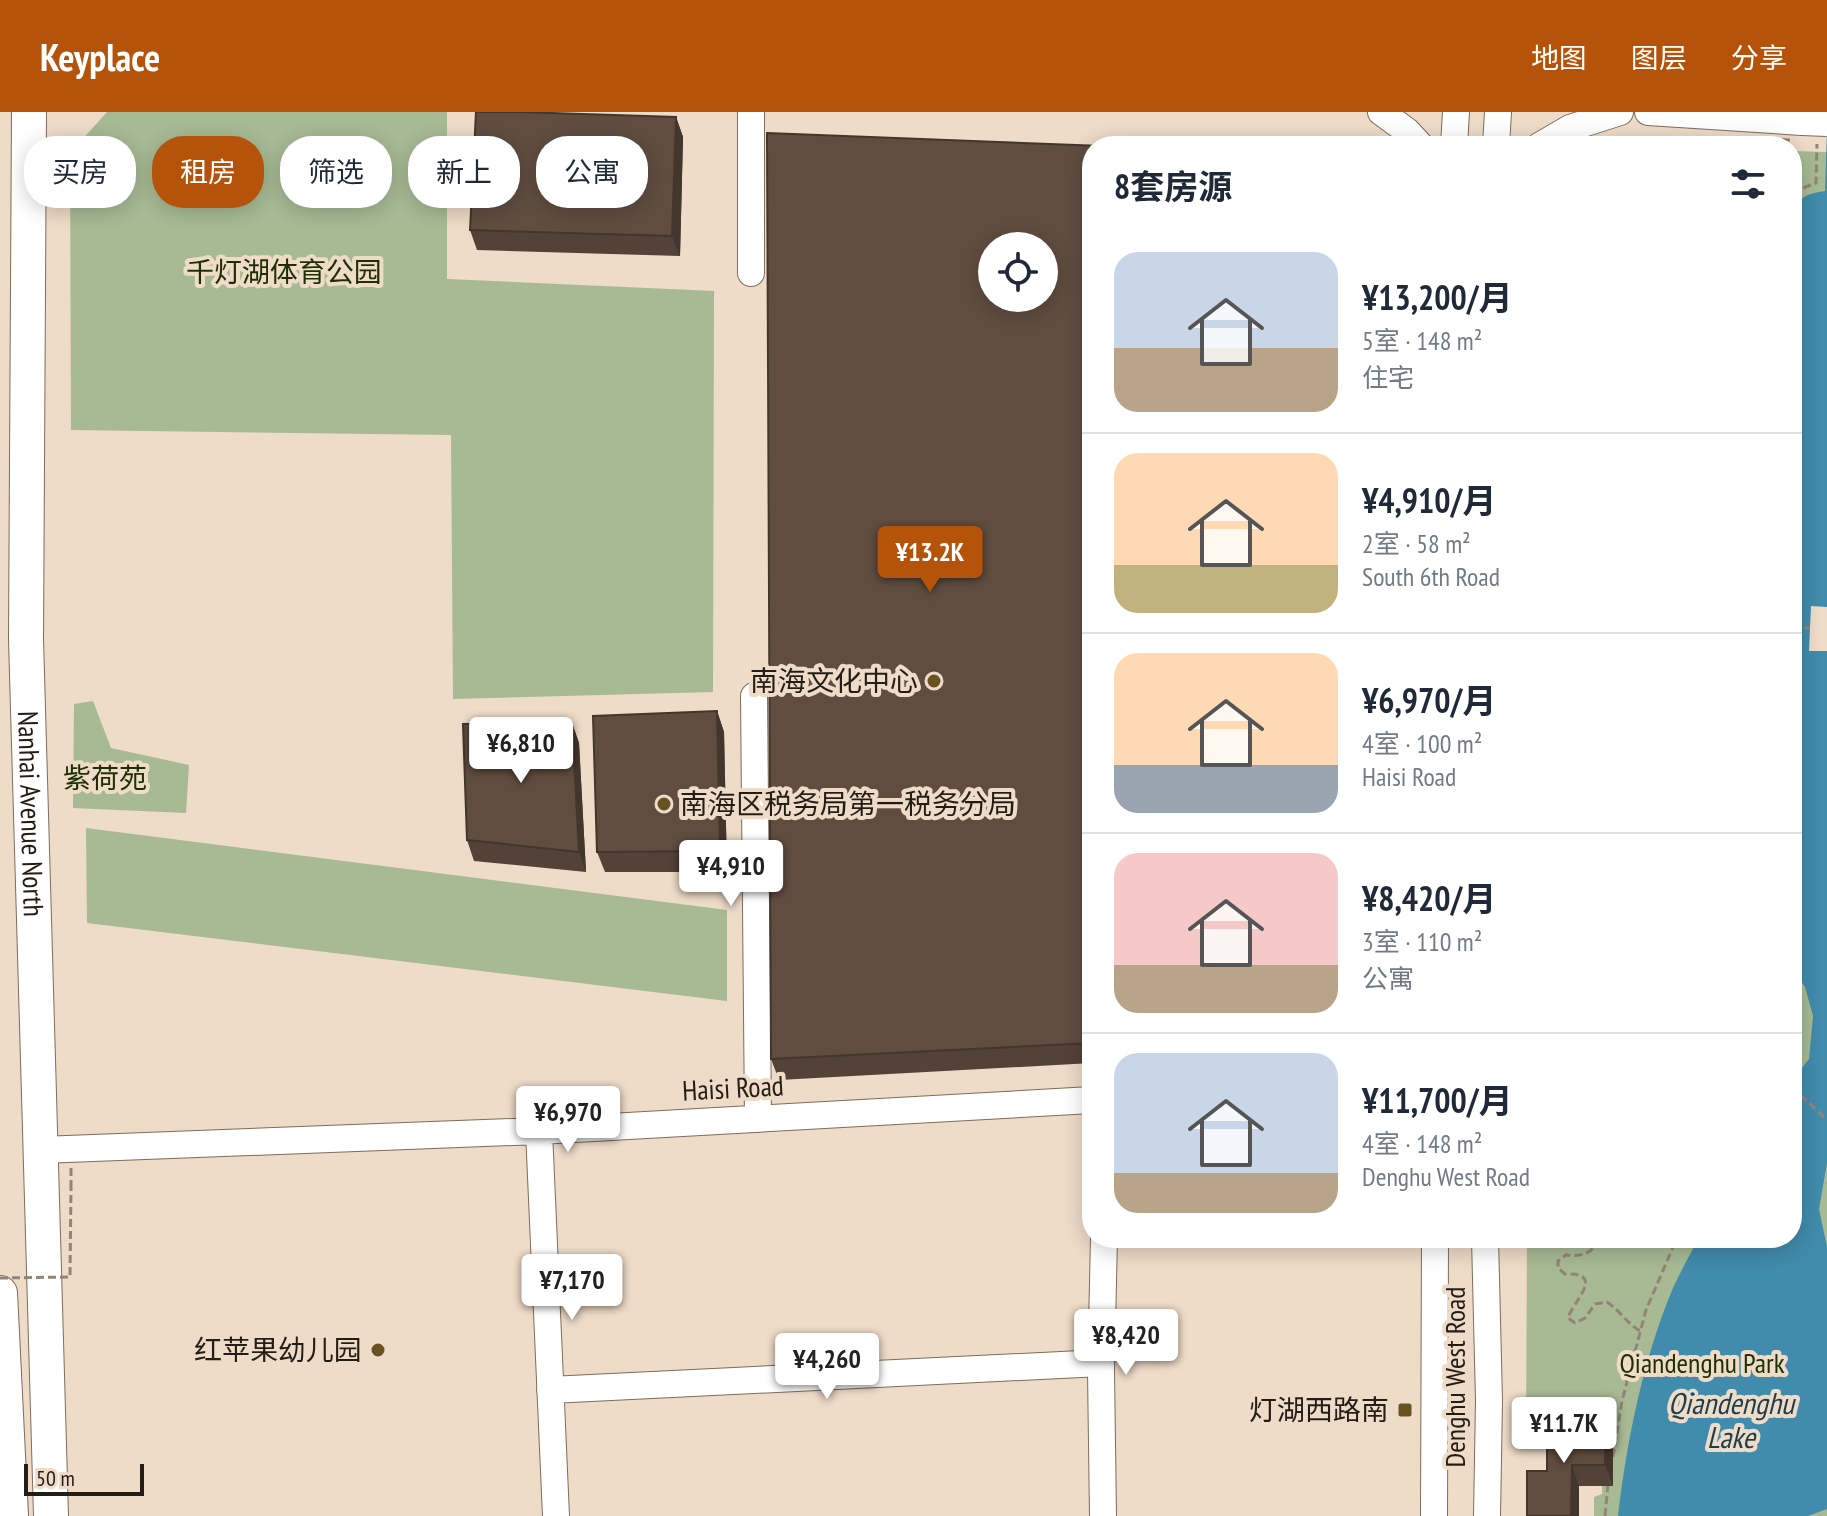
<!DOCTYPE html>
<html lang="zh">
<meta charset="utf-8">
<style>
:root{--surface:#fff;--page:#f2f2f3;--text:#1f2937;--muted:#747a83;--line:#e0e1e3;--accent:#b45309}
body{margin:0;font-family:"PT Sans Narrow","Noto Sans SC",sans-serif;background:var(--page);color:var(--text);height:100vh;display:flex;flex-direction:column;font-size:30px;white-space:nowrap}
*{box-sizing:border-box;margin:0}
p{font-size:26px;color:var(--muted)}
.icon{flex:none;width:44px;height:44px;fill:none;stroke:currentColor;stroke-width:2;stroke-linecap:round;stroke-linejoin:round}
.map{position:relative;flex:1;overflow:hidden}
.sheet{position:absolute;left:1082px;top:24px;width:720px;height:1112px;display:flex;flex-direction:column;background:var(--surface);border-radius:32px;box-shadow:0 4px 20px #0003}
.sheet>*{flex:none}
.banner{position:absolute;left:24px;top:24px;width:760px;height:72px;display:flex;gap:16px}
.tools{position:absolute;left:978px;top:120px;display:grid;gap:16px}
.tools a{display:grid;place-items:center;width:80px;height:80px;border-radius:50%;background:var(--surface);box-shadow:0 4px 20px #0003;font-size:40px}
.scale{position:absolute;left:24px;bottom:20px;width:120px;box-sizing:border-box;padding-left:8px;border:4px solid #231d16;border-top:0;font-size:22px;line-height:28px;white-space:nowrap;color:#231d16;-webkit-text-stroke:6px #eedbc8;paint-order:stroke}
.price{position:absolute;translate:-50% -68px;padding:0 18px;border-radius:8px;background:#fff;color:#222;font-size:26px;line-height:52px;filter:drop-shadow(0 2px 4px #0008)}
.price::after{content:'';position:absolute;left:50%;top:48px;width:24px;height:18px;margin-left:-12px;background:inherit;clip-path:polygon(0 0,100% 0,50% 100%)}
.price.current{background:var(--accent);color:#fff}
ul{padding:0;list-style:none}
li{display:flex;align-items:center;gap:24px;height:200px;padding:0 32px}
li+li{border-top:2px solid var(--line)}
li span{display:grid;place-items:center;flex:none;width:224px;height:160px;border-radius:24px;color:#555}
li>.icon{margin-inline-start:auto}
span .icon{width:96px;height:96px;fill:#fffc;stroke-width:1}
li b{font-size:34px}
h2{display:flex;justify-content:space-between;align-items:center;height:96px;padding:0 32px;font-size:34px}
.pill{padding:0 28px;border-radius:32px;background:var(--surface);box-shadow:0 4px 20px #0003;font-size:28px;line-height:72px}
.pill.current{background:var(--accent);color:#fff}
header{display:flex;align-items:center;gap:48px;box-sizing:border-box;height:112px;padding:0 40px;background:var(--accent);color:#fff}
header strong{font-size:38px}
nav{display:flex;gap:44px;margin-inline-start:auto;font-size:28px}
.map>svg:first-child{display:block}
</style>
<header>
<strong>Keyplace</strong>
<nav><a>地图</a><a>图层</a><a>分享</a></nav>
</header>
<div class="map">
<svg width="1827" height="1404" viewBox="0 0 1827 1404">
<rect width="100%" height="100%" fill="#eedbc8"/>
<!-- green -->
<path fill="#a7ba94" d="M107 0H447V167L714 179 713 580 453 587 451 323 71 318 70 41Z
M1792 39 1827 40V1404H1594V1385L1602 1382V1325L1526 1324 1527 1126H1792Z
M93 589 111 636 189 653 186 701 73 696 74 592Z
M86 716 727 798V889L87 811Z"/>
<!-- water -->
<path fill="#418bac" d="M1827 18V1051L1819 1097 1827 1135V1397L1808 1404H1618C1627 1328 1643 1247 1673 1176 1681 1159 1690 1142 1699 1126H1792V969L1809 947 1813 904 1805 875 1792 856V549L1799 503 1792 468V100C1797 85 1810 81 1825 79Z"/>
<!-- pier -->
<path fill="#eedbc8" d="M1811 494 1827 495V539H1809Z"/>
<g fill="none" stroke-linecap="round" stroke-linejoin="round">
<defs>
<path id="secondary" d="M751 0V161
M1381 0 1407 19 1421 34
M1648 0 1802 10
M1454 34 1456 0
M1496 34 1498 0
M1539 34 1570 16 1620 0
M754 584 758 1007
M539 1019 556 1404
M41 1038 539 1019 1092 988
M1485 1126 1489 1289 1487 1404
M550 1278 1101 1251
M1103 1404 1101 1259 1104 1126
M1434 1404 1435 1126"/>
<g id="highway">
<path id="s1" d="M29 0 26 527 51 1404"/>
<path d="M0 1181 11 1404"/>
</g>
</defs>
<!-- secondary casing -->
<use href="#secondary" stroke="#7d6d5c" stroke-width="28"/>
<!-- highway casing -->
<use href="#highway" stroke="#7d6d5c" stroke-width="36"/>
<!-- path -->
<path stroke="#928577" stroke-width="3" stroke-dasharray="8 4" stroke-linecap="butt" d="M1792 80 1816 71 1817 32
M1792 516H1810
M1792 975 1827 1008
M71 1076V1056
M1598 1126C1595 1142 1579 1145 1566 1143L1558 1149V1156L1565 1162C1607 1160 1572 1191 1568 1206L1575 1211 1585 1206 1595 1192 1607 1190C1620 1199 1627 1211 1640 1219
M1613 1345 1622 1289 1646 1198 1677 1126
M1605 1404 1608 1372"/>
<!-- secondary -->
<use href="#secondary" stroke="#fff" stroke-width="26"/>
<!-- highway -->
<use href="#highway" stroke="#fff" stroke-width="34"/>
<defs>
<path id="secondary-bridge" d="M1802 10 1827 11"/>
</defs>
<!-- secondary-bridge casing -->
<use href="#secondary-bridge" stroke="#7d6d5c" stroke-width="28" stroke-linecap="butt"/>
<!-- path-bridge -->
<path stroke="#928577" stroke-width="3" stroke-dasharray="8 4" stroke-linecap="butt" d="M1770 27 1790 28
M0 1166 70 1165 71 1076"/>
<!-- secondary-bridge -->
<use href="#secondary-bridge" stroke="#fff" stroke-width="26"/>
</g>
<!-- wall -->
<path fill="#534237" d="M676 5 683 25 680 144 477 138 470 118Z
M1092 34V951L779 968 771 947Z
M717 599 724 620 727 760H605L597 740Z
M572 611 579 631 586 760 474 749 467 728Z
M1613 1330V1374H1579V1404H1527L1547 1359Z"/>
<!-- shaded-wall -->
<path fill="#43362d" d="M676 5 683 25 680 144 672 124Z
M717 599 724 620 727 760 720 739Z
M572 611 579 631 586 760 579 740Z
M1606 1309 1613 1330V1374L1605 1353Z
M1572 1353 1579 1374V1404H1571Z"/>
<!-- building -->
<path fill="#604d40" stroke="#43362d" stroke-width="2" fill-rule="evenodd" d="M476 0H521L676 5 672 124 470 118Z
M767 21 1103 34H1092V931L771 947ZM992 134H1044V186H992Z
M717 599 720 739 597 740 593 604Z
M572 611 579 740 467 728 463 612Z
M1547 1309H1606L1605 1353H1572L1571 1404H1527V1359H1547Z"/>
<!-- markers -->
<g fill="#685221" stroke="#eedbc8" stroke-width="3">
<circle cx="934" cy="569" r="8"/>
<circle cx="664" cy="692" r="8"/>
<circle cx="378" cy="1238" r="8"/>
<rect x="1397" y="1290" width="16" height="16" rx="4"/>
</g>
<g text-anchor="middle" stroke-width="8" stroke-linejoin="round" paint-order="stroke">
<!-- park labels -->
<g font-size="28" fill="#1e3003" stroke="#eedbc8">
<text x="284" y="170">千灯湖体育公园</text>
<text x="105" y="676">紫荷苑</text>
<text x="1702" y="1261">Qiandenghu Park</text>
</g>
<!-- poi labels -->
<g font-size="28" fill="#231d16" stroke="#eedbc8" text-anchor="end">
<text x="918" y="579">南海文化中心</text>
<text x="680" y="702" text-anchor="start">南海区税务局第一税务分局</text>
<text x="362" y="1248">红苹果幼儿园</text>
<text x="1389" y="1308">灯湖西路南</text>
</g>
<!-- street labels -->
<g font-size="28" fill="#231d16" stroke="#eedbc8">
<text dy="10" stroke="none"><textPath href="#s1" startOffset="702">Nanhai Avenue North</textPath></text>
<text transform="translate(733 976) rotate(-3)" y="10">Haisi Road</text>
<text transform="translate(1455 1265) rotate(-90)" y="10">Denghu West Road</text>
</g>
<!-- water labels -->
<g font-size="30" font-style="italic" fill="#1c3e4d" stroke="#eedbc8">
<text x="1731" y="1302">Qiandenghu<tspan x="1731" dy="34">Lake</tspan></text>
</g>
</g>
</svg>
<div class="tools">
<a><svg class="icon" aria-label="locate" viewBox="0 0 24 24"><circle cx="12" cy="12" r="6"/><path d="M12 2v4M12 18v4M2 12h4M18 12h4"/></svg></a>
</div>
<div class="scale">50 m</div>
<b class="price current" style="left:930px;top:482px">¥13.2K</b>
<b class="price" style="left:521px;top:673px">¥6,810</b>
<b class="price" style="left:731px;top:796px">¥4,910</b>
<b class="price" style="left:568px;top:1042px">¥6,970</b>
<b class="price" style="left:572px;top:1210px">¥7,170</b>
<b class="price" style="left:1126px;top:1265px">¥8,420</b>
<b class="price" style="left:827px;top:1289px">¥4,260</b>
<b class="price" style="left:1564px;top:1353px">¥11.7K</b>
<div class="banner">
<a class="pill">买房</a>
<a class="pill current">租房</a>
<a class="pill">筛选</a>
<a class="pill">新上</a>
<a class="pill">公寓</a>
</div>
<section class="sheet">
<h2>8套房源<svg class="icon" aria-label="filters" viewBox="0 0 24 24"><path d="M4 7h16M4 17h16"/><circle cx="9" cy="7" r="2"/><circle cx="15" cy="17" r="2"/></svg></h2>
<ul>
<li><span style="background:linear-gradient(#c9d6e8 60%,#b9a48a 0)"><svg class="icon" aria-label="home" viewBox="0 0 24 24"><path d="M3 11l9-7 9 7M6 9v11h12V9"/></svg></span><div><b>¥13,200/月</b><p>5室 · 148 m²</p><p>住宅</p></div></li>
<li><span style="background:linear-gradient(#ffd9b3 70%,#c2b280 0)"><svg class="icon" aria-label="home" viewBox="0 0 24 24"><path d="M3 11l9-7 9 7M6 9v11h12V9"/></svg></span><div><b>¥4,910/月</b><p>2室 · 58 m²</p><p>South 6th Road</p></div></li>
<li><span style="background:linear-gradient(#ffd9b3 70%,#9aa5b1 0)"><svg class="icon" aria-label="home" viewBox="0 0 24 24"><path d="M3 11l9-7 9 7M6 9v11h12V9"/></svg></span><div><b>¥6,970/月</b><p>4室 · 100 m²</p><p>Haisi Road</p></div></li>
<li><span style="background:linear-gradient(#f6c9c9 70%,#b9a48a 0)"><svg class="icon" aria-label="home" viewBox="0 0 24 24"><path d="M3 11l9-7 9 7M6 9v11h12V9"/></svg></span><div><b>¥8,420/月</b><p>3室 · 110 m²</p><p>公寓</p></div></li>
<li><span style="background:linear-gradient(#c9d6e8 75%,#b9a48a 0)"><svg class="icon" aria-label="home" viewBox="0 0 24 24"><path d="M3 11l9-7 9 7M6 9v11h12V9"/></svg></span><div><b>¥11,700/月</b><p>4室 · 148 m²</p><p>Denghu West Road</p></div></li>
</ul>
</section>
</div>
